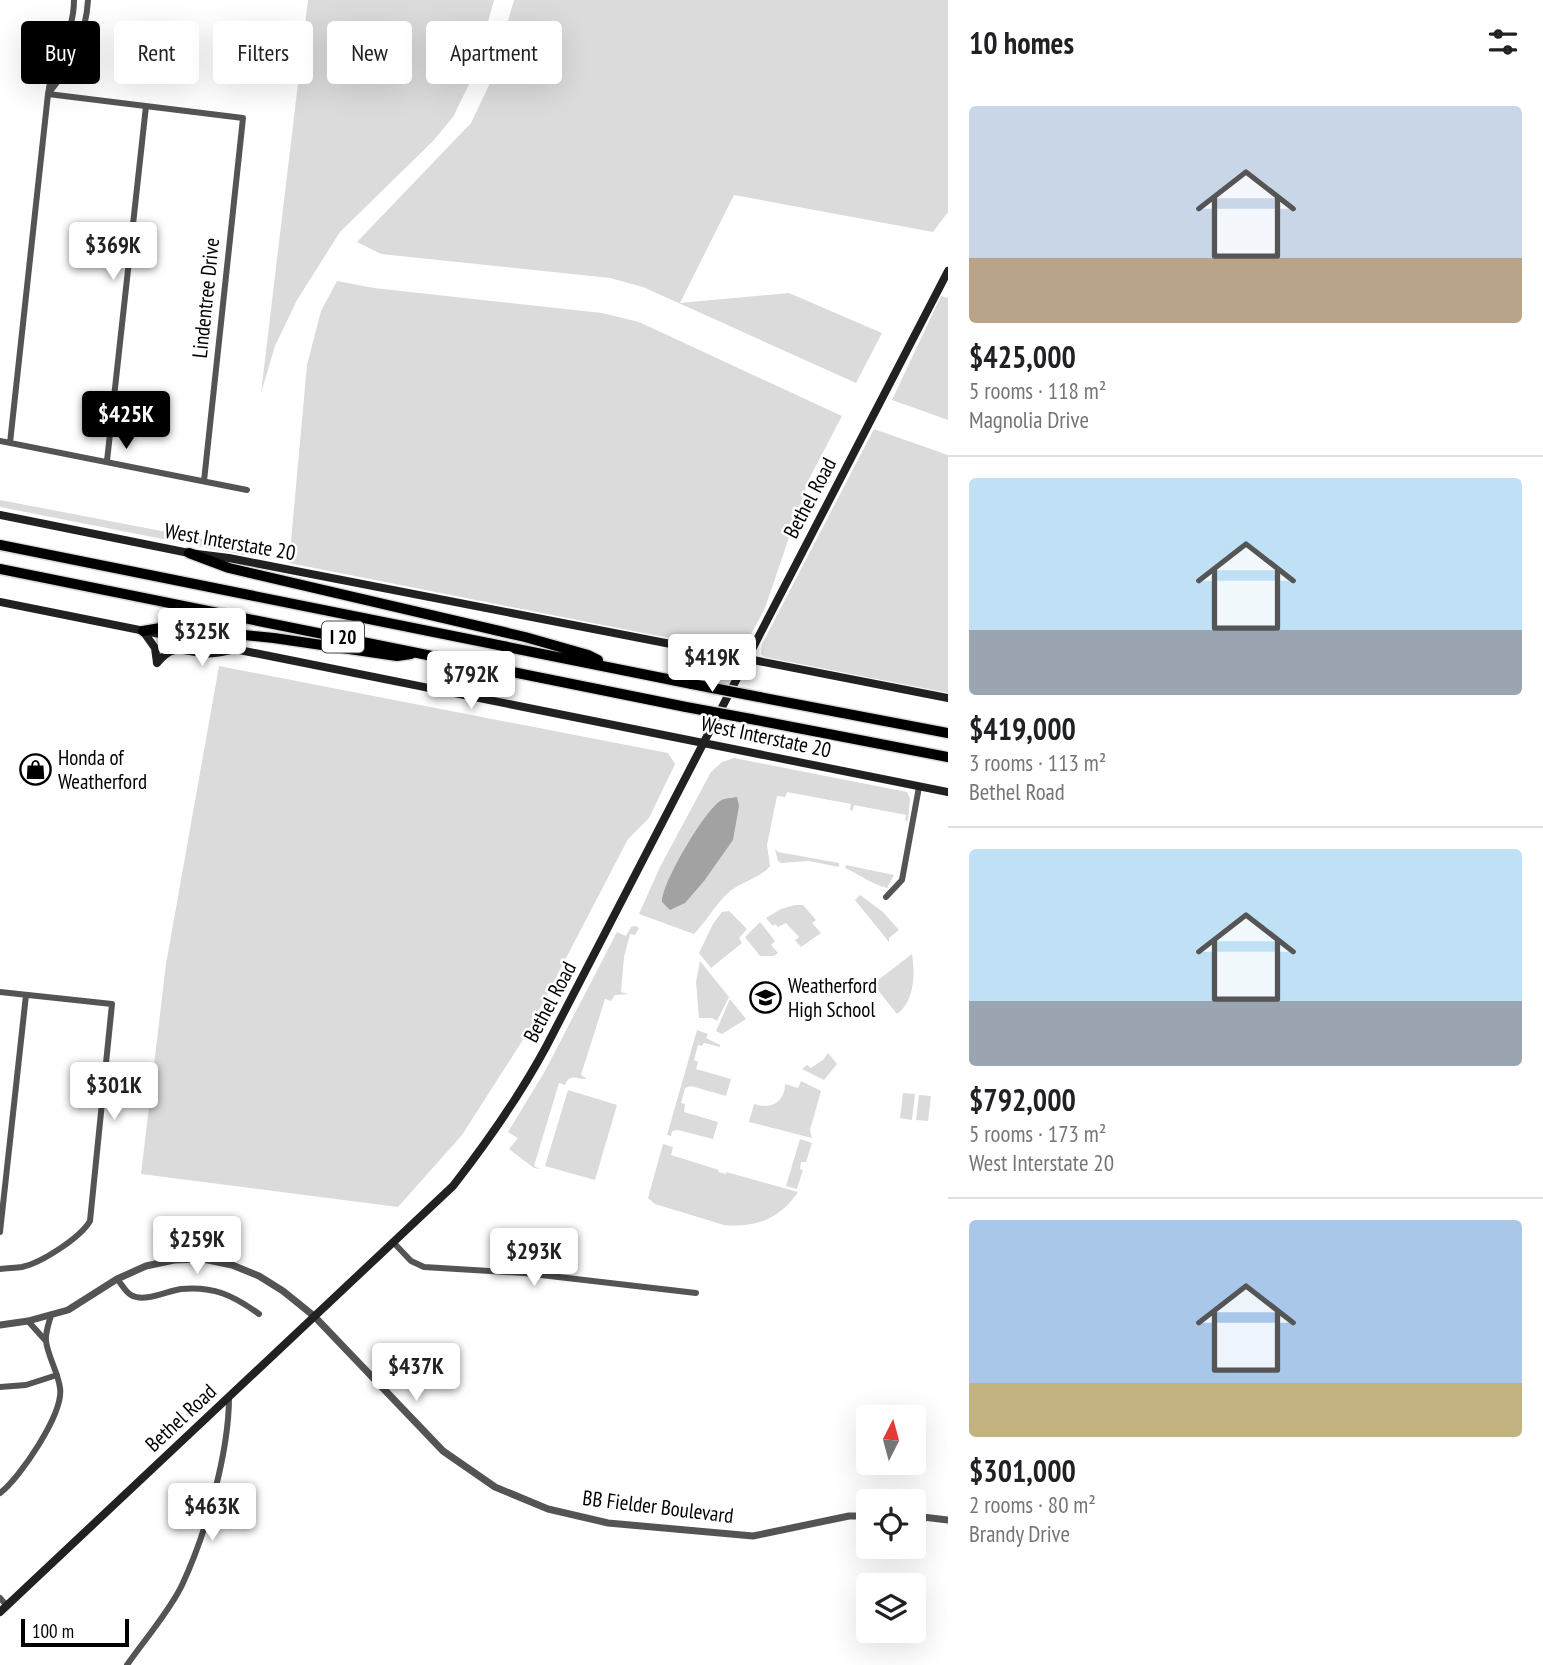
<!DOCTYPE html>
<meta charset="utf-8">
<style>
:root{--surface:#fff;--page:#f6f6f6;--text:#202124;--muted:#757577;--line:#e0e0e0;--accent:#000}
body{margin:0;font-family:"PT Sans Narrow",sans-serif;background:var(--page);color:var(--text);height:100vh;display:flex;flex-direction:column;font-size:26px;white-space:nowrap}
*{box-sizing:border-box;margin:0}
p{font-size:23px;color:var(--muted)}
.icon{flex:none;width:38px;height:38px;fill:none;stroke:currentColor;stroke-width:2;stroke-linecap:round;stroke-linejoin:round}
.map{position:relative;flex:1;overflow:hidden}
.drawer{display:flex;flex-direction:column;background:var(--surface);width:595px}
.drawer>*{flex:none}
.top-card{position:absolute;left:21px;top:21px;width:665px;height:63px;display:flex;gap:14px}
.needle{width:46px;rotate:6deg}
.buttons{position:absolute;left:856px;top:1405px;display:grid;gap:14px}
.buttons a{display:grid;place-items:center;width:70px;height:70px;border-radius:7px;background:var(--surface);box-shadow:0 7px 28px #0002;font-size:35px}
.scale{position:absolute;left:21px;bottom:18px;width:108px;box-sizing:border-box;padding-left:7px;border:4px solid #000;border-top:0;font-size:19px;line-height:24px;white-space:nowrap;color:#000;-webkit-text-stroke:5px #fff;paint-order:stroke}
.price{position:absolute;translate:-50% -60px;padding:0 16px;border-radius:7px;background:#fff;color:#222;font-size:23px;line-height:46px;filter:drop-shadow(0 2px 4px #0008)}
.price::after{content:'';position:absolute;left:50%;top:42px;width:21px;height:16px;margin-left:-10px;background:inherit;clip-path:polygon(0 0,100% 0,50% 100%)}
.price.selected{background:var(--accent);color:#fff}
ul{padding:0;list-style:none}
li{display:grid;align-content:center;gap:14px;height:371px;padding:0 21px}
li+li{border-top:2px solid var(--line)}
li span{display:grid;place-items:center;height:217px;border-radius:7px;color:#555}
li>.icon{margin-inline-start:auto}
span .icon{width:126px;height:126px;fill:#fffc;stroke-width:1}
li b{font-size:30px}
h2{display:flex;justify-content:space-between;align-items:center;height:84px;padding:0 21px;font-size:30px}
.pill{padding:0 24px;border-radius:7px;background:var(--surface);box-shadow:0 7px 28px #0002;font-size:24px;line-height:63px}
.pill.selected{background:var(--accent);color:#fff}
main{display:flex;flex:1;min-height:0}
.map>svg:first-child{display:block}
</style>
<main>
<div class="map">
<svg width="948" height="1665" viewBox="0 0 948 1665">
<rect width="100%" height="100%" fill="#fff"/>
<!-- green -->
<path fill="#dbdbdb" d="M308 0H494L473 76 453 117 433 141 340 232 297 300 275 346 261 393Z
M514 0H948V212L933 232 734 195 680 303 789 293 882 333 856 383 643 287 610 278 381 254 357 242 471 123 490 83Z
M337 281 374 288 602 313 639 322 842 416 809 479 765 608 749 638 742 646 729 650 289 563 307 365 321 311Z
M941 296 948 298V420L892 400Z
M874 429 948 455V693L764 657 761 654 762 644Z
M0 500 245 547 244 555 0 507Z
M219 666 668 753 675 764 649 818 628 839 526 1035 462 1135 398 1207 141 1174 166 964Z
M734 758 907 792 910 798 908 821 905 820 906 815 854 805 852 811 850 810 851 804 787 792 785 797 777 796 767 845 770 866C761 878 740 882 728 893 714 906 706 922 694 934L639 914 660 867 711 772 722 762Z
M775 849 778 852 839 863V867L809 861 781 863 778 861Z
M846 865 894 875 887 888C873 885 859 874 845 868Z
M860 895 883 912 899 930 889 938V942L855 900Z
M795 905H803L816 920 812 923 821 933 801 947 795 940 799 937 786 923 778 927 775 924 773 926 766 918 781 909Z
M729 911 747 929 739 938 742 943 711 968 699 953 713 924 722 912Z
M760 922 775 941 771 945 778 953 774 956H760L745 937Z
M635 926 639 928 635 935 630 934 624 957 621 992 628 994 615 995 611 1001 605 999 581 1075 587 1079C578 1080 570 1072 565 1085L559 1083 534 1166 540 1169 534 1168 509 1149 518 1138 508 1132 545 1071 617 932 626 936 631 927Z
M912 954C915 973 915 1001 897 1014L873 984Z
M700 961 729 997 717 1021 712 1018H699L696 982Z
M730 999 746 1019 722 1034 716 1031Z
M697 1030 708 1034 706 1038 720 1045V1047L704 1043 702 1046 698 1045 694 1060 698 1062 696 1069 731 1079 726 1096 691 1086 685 1088 681 1103 685 1104 684 1112 718 1122 713 1139 678 1130 672 1131 671 1136 667 1135Z
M828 1053 837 1064 824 1080 802 1069 807 1065 811 1068 824 1059Z
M801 1081 821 1091 810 1130 812 1138 749 1122 754 1104C771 1110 785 1102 785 1084L798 1088Z
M568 1090 617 1105 595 1180 545 1166Z
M903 1093 915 1094 912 1120 900 1118Z
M919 1095 931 1096 928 1121 916 1120Z
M800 1139 812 1143 806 1162H801L800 1169 803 1170 797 1189 786 1186Z
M663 1144 673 1147 671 1155 719 1170 718 1172 726 1174V1172L798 1192C780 1219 755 1228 724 1225L655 1204 648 1198Z"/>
<!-- water -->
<path fill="#a2a2a2" d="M737 797 739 806 733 840 704 881 685 903 670 910 662 902C662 882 704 812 720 801 724 798 732 798 737 797Z"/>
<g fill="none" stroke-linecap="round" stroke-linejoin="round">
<defs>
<path id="motorway" d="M0 545 692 684
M189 553 229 568 525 637 588 655 598 660
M0 569 686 707
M143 631 166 627 274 638 397 656 411 654
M759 697 948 733
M751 719 948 757"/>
</defs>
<!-- motorway casing -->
<use href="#motorway" stroke="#dbdbdb" stroke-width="13"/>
<!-- minor -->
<path stroke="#545454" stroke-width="6" d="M74 0C74 36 52 60 48 94 70 67 86 36 88 0
M0 441 247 490
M10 443 48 94 243 118 204 481
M107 461 146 106
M886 897 902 880 919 787
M0 992 112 1004 90 1221C80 1238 41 1263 22 1267 15 1268 7 1268 0 1269
M0 1232 26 995
M393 1242 411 1261 424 1267 524 1273 696 1293
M117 1279C121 1283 126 1293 131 1295 144 1303 167 1291 181 1289 213 1286 233 1295 259 1314
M28 1321 45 1340
M0 1387 26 1385 57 1375
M0 1493C20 1478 64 1413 60 1388 58 1372 48 1357 46 1341 45 1333 49 1323 51 1315
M0 1598 7 1606
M127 1665C143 1642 171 1609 182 1585 206 1534 229 1452 229 1397"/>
<!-- tertiary -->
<path stroke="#545454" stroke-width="7" d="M0 1325 28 1321 68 1310 117 1279 146 1266 174 1260 203 1259 232 1265 259 1276 283 1291 314 1316 443 1451 495 1487 548 1509 608 1523 753 1536 849 1516H868
M914 1516 948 1520"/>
<!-- secondary -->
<path stroke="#212121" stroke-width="8" d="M0 515 189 553 229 558 948 698
M0 602 948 792
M143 631 155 648 157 663
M157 663C174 643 180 651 203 653 212 655 222 652 231 650
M0 1612 453 1186C488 1141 519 1097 546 1047L948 271"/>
<!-- motorway -->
<use href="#motorway" stroke="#000" stroke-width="10"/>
<defs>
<path id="motorway-bridge" d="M692 684 759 697
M686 707 751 719"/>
</defs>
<!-- motorway-bridge casing -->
<use href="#motorway-bridge" stroke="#dbdbdb" stroke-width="13" stroke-linecap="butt"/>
<!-- motorway-bridge -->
<use href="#motorway-bridge" stroke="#000" stroke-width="10"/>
</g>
<!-- icons -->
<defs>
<symbol id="shop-ring" viewBox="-11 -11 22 22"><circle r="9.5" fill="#fff" stroke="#000" stroke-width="1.5"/><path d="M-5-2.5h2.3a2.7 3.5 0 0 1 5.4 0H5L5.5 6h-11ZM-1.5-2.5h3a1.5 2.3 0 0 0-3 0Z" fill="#000"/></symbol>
<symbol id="school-ring" viewBox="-11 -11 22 22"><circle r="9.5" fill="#fff" stroke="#000" stroke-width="1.5"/><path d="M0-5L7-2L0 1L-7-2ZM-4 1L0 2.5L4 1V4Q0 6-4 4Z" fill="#000"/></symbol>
</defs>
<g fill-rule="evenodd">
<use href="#shop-ring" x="18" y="752" width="35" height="35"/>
<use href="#school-ring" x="748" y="980" width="35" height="35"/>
</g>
<g text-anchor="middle" stroke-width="5" stroke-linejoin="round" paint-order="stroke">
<!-- shield labels -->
<rect fill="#fff" stroke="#4c4c4c" stroke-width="2" x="322" y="621.5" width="42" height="31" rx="5"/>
<g font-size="19" font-weight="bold" fill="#000">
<text x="343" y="644">I 20</text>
</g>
<!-- street labels -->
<g font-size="21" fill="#000" stroke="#fff">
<text transform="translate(206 298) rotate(-84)" y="7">Lindentree Drive</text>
<text transform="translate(810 498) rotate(-62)" y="7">Bethel Road</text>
<text transform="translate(230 542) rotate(10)" y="7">West Interstate 20</text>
<text transform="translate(766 737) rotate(12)" y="7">West Interstate 20</text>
<text transform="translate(550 1002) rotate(-62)" y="7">Bethel Road</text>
<text transform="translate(181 1418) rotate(-43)" y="7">Bethel Road</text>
<text transform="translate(658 1507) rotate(7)" y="7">BB Fielder Boulevard</text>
</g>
<!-- poi labels -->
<g font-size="21" fill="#000" stroke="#fff" text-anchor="start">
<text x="58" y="765">Honda of<tspan x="58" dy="24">Weatherford</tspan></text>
<text x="788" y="993">Weatherford<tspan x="788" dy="24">High School</tspan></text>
</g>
</g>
</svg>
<div class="buttons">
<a><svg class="needle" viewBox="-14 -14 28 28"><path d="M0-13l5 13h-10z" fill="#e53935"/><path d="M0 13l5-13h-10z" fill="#757577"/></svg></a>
<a><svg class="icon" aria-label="locate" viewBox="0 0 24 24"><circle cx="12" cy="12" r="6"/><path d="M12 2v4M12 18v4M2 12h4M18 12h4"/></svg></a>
<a><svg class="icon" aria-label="layers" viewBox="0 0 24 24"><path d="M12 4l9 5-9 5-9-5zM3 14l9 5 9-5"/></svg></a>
</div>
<div class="scale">100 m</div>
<b class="price" style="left:113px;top:282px">$369K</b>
<b class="price selected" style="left:126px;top:451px">$425K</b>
<b class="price" style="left:202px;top:668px">$325K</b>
<b class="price" style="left:712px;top:694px">$419K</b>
<b class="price" style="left:471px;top:711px">$792K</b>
<b class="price" style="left:114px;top:1122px">$301K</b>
<b class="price" style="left:197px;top:1276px">$259K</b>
<b class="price" style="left:534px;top:1288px">$293K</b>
<b class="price" style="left:416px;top:1403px">$437K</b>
<b class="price" style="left:212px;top:1543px">$463K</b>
<div class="top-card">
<a class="pill selected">Buy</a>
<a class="pill">Rent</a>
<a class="pill">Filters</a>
<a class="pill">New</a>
<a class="pill">Apartment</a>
</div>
</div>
<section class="drawer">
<h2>10 homes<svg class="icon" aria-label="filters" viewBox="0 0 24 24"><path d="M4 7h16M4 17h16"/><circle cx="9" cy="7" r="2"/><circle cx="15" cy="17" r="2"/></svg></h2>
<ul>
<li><span style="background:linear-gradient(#c9d6e8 70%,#b9a48a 0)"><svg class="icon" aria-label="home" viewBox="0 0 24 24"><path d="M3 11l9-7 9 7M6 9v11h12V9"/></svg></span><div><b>$425,000</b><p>5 rooms · 118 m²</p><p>Magnolia Drive</p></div></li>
<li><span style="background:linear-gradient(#bfe0f5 70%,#9aa5b1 0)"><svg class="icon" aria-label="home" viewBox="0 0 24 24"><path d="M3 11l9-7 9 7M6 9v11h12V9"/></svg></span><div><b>$419,000</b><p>3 rooms · 113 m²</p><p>Bethel Road</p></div></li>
<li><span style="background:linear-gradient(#bfe0f5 70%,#9aa5b1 0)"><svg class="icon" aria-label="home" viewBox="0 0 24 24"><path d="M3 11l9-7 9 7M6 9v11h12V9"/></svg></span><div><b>$792,000</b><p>5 rooms · 173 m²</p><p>West Interstate 20</p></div></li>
<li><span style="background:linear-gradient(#a9c7e8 75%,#c2b280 0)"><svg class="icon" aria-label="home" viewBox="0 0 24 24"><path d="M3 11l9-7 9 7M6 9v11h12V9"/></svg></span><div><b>$301,000</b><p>2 rooms · 80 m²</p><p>Brandy Drive</p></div></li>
</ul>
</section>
</main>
